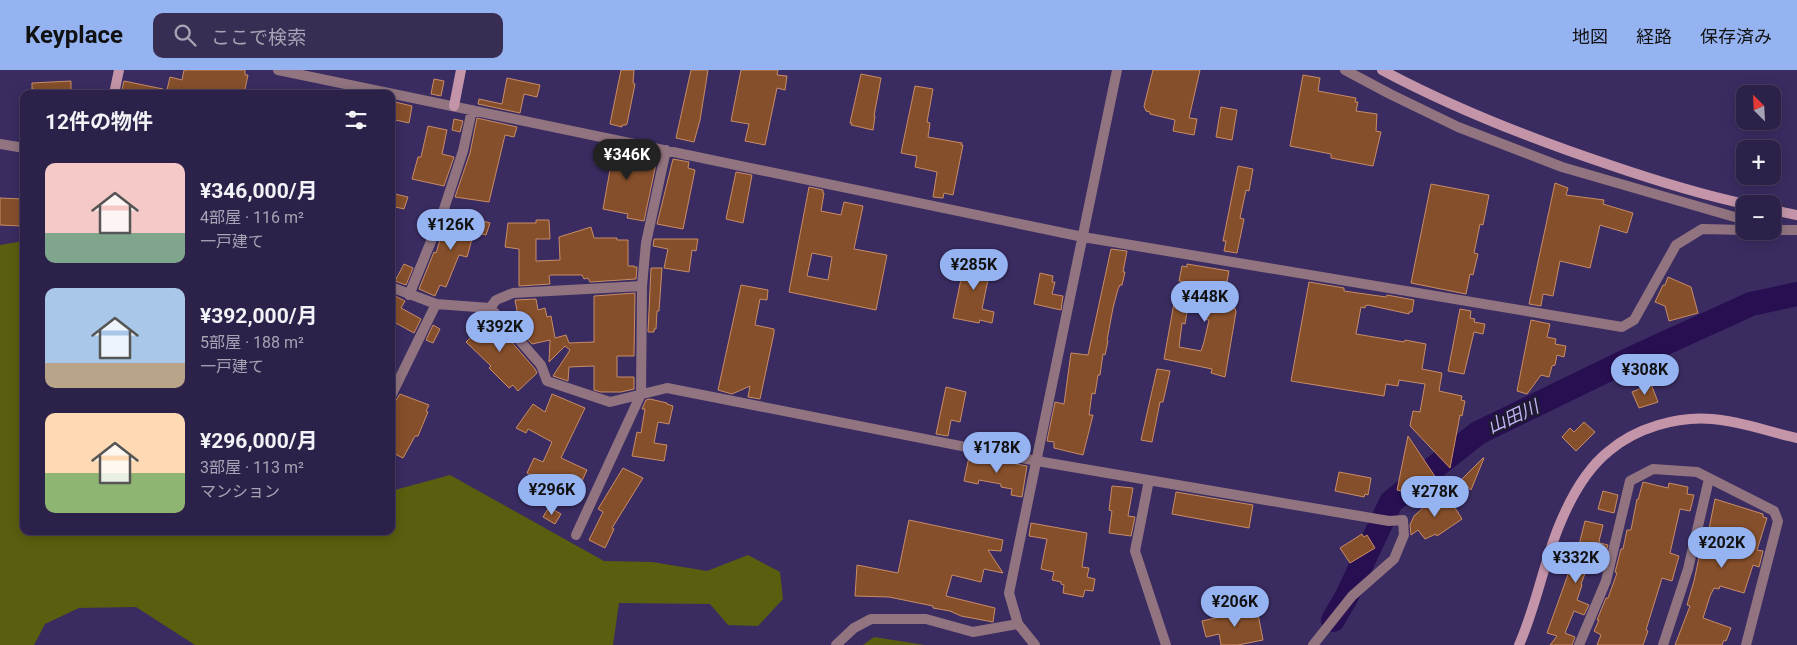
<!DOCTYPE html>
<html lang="ja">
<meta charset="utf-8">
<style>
:root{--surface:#2c2149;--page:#382e53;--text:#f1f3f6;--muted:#a6a3b4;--line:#483e61;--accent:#95b2f1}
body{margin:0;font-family:Roboto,"Noto Sans JP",sans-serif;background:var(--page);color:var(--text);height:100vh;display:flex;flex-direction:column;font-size:19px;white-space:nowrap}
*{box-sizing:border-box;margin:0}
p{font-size:16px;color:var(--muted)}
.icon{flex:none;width:28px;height:28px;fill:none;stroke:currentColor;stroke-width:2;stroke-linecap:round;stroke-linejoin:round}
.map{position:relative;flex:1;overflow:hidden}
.panel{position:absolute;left:20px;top:20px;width:375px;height:445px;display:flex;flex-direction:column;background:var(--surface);border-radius:10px;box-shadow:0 2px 12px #0003,0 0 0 1px var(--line)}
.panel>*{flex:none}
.needle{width:32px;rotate:336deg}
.controls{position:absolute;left:1736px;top:15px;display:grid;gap:10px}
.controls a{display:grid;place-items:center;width:45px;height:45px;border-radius:10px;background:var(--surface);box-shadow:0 2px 12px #0003,0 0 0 1px var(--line);font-size:25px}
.price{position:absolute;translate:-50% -42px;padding:0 11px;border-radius:18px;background:var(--accent);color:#111;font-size:16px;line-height:32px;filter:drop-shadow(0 1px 2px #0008)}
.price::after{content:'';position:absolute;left:50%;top:30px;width:15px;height:11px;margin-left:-8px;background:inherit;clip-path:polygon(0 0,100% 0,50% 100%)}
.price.on{background:#222;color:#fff}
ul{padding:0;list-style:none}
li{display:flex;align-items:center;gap:15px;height:125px;padding:0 25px}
li span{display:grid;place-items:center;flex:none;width:140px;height:100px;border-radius:10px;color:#555}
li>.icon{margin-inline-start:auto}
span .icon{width:60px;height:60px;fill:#fffc;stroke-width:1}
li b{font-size:21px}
h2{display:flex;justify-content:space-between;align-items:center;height:60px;padding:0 25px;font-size:21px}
header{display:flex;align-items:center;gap:30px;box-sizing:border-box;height:70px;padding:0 25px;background:var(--accent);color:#111}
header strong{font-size:24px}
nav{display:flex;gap:28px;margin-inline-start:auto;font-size:18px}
.search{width:350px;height:45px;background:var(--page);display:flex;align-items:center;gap:12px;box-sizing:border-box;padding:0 18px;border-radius:10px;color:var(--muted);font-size:19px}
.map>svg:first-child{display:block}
</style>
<header>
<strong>Keyplace</strong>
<div class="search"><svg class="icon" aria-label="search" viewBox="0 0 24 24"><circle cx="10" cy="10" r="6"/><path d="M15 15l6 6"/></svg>ここで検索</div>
<nav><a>地図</a><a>経路</a><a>保存済み</a></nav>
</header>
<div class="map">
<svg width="1797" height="575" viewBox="0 0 1797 575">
<rect width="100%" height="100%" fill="#3a2c61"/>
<!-- green -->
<path fill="#5a5e0f" d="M24 171V461H391V421L450 405 604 491 652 492 707 501 748 485 780 502 783 529 758 556 728 555 710 534 619 533 613 575H195L136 537 79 538 45 554 34 575H0V175Z
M874 567 925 575H863Z"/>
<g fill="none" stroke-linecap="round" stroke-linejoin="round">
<!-- river -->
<path stroke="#270f52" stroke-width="24" d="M1333 550 1347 526 1391 432 1478 363 1628 290 1751 234 1797 224"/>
</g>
<!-- building -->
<path fill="#864f2b" stroke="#c88c67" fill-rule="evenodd" d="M184 0H245V5H248L244 24H215L199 20 198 24H166L170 7 182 10Z
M621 0H634L633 13 635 14 627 54 626 55H622V57L610 54Z
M691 0H708L700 50 694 72 676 68Z
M741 0H778L777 5 787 6 785 20 777 18 765 75 745 71 749 54 731 51Z
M1153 0H1200L1189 48 1197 49 1194 65 1173 61 1175 50 1150 44V42L1146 41 1144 36Z
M861 4 881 8 874 46H875L873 60 851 55 852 53H850Z
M1303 5 1320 8 1318 21 1356 28 1355 32H1358L1356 41 1377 44 1376 61 1381 62 1373 96 1331 88V84L1290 76Z
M507 8 540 15 537 27 524 24 520 43 478 34 479 29 502 34Z
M434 9 444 11 441 26 431 24Z
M71 11V22H53L32 19V13Z
M124 11 163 19 162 24H121Z
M915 16 933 19 927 52 930 53 928 67 962 73 961 75H963L953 125 944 123 943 128 933 127 937 102 915 97 917 86 901 83Z
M391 31 412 36 409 53 391 49Z
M1221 37 1237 40 1232 70 1216 67Z
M477 48 517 57 514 67 505 65 489 132 455 127 470 83Z
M454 49 463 51 460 62 452 60Z
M428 56 447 60 442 84 454 87 444 116 412 109 418 87H421Z
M599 74 609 76V78L648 84 647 92 656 94 644 151 627 148 628 144 603 139 610 100V96L595 93Z
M673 89 689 92 688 98 695 100 683 159 657 154Z
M1238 96 1253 99 1249 121 1246 120 1240 148 1244 149 1237 183 1224 181 1226 171H1223Z
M736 102 752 105 743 153 726 149Z
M1555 113 1568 118 1566 125 1604 130 1603 134 1633 143 1627 163 1600 155 1590 198 1560 191 1553 226 1543 224 1541 236 1529 234Z
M1431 114 1489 125 1483 155 1480 154 1474 183 1478 184 1473 205 1470 204 1466 224 1411 213Z
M809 117 823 120V123H824L821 141 841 145 844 132 863 136 854 179 887 185 876 240 789 222ZM812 183 832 187 828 210 807 206Z
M391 123 408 127 404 139 391 136Z
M0 128 22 129 21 156 0 155Z
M456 143 490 153 486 165 474 162 467 187 459 185 446 217 440 215 435 226 419 219 434 182 436 183 444 157 451 159Z
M536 150H549L550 169H536V191L560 190 559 167 591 157 594 168H617V170H628V196H634V197H637L636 209 590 212 588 208 584 209 582 205H551L549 206 550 214 519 216V179L505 177 508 153H536Z
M654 169H698L696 181 692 180 689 202 664 198 668 179 653 176Z
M1111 179 1127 181 1123 202H1125L1122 215H1120L1118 219 1113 238 1107 270 1108 271 1105 285 1103 284 1100 305H1098L1095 324 1092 323 1089 345H1093L1083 385 1054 378V372L1047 371 1055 332 1064 334 1071 283 1088 285Z
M966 185 992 190 982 239 994 242 992 253 980 250 979 253 953 248Z
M404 194 413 198 406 215 395 211Z
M1187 194 1229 201 1223 234 1235 238 1236 242 1225 307 1211 303 1212 299 1164 289 1174 233 1188 236 1185 254 1182 253 1179 277 1201 281 1204 272 1209 250 1204 249 1210 216 1179 211 1182 196 1187 197Z
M651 198H662L659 241H657L656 259H654V262H648Z
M1040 203 1053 206 1052 212H1055L1052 224 1063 226 1061 240 1034 234Z
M1668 207 1691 217 1698 243 1669 251 1665 236 1655 232 1663 215H1665Z
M1309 212 1344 218V221L1386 227 1387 225 1414 230 1412 242H1409V244L1368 235 1365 236V238L1361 237 1356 264 1404 272 1405 270 1426 274 1422 299 1442 303 1439 321 1462 326 1461 330 1465 331 1462 346 1460 345 1450 398 1410 356 1413 341 1420 342 1425 314 1399 310 1398 316 1386 314 1384 326 1291 311Z
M741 215 768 220 767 230 760 229 755 255 774 259V263L760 329 748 327 750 316 732 324 718 320Z
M635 223 634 286H617V307H634V319L621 322H601L594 320V296L569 297 568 311 553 306 570 280 565 276 549 292 550 270 532 274 521 262 515 230 536 229 538 240 545 238 547 247 551 246 555 268 566 265 569 273 594 272V226Z
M391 224 405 231 401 238 421 249 414 263 394 252 391 257Z
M1460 239 1471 241 1470 248 1475 249 1474 252 1485 254 1483 264 1474 262 1464 304 1448 301Z
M482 244 487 245 496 254 535 299 537 303 518 321 513 315 509 318 489 298 491 296 466 272 471 267 466 261Z
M1531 250 1550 254 1547 267 1556 269 1555 274 1566 276 1564 287 1557 285 1555 295 1552 296 1549 307 1541 305 1527 324 1517 321Z
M433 255 440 259 433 273 426 270Z
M1157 299 1170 301 1163 332H1160L1152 372 1141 370Z
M1651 314 1658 332 1639 338 1632 322Z
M946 317 966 322 960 352 951 350 948 366 936 364Z
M400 324 429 335 426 341 428 342 418 366H415L403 388 391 382V338Z
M552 324 585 338 561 388 587 400 582 411 570 405 568 408 561 404 549 428 531 418 536 408 527 403 534 388 543 392 552 372 528 359 526 363 516 358 533 334 545 342Z
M650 329 667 333V334L673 336 669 354 658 352 654 373 667 375 664 391 632 386 637 362 641 363 645 339H642L646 330Z
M1584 352 1595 362 1576 381 1562 367 1570 358 1574 362Z
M1408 366 1442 417 1412 411 1409 423 1397 420Z
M969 387 985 390V388L1027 396 1022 427 1011 425 1012 419 1001 417V414L979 410 978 414 964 411Z
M1483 388H1484L1471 420 1461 410Z
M623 398 643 408 612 458 614 459 605 478 589 470 603 442 598 439Z
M1339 402 1371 408 1368 425 1365 424 1364 427 1335 421Z
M1643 412 1668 418 1669 413 1688 417 1687 424 1694 425 1690 441 1680 439 1670 483 1679 486 1672 511 1662 508 1646 560 1648 561 1643 575H1597L1601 565 1594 561 1599 550H1597L1606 528H1608L1617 503 1615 502 1621 479H1623L1627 460H1631L1637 429 1638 430Z
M1112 416 1133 418 1128 446 1135 447 1131 466 1109 463 1112 441 1109 440Z
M1603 421 1618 425 1614 443 1598 439Z
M1176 422 1253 435 1249 458 1172 444Z
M1445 422 1444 428 1447 425 1462 449 1437 466 1436 464 1425 469 1418 460 1411 465 1410 455 1414 446 1424 437Z
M1715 429 1763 444V447L1767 448 1757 480 1763 481 1759 497 1753 495 1744 523 1720 516 1719 519 1714 518 1710 526 1703 548 1731 558 1726 571 1724 570 1722 575H1675L1690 536 1687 535 1694 511 1700 483 1704 484Z
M549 437 561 444 555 454 543 447Z
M909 450 1003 470 1001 481 988 480 1003 503 984 499 981 512 952 505 946 526 995 538 993 552 961 546 950 541 933 538V536L889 527 855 526 857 495 898 503Z
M1585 451 1603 455 1599 471 1600 473 1608 475 1605 485 1593 482 1581 514 1582 515 1577 530 1589 535 1584 545 1574 541 1565 563 1575 567 1572 575H1550L1557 566 1547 563 1580 471Z
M1031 453 1087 463 1082 497 1089 498 1087 507 1095 509 1093 521 1085 520 1083 527 1063 523 1064 515 1061 514V512L1052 510 1054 502 1041 499 1047 469 1029 466Z
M1362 464 1364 467 1367 465 1375 478 1350 493 1340 478Z
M1257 539 1263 570 1238 575H1221L1219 564 1206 567 1202 551Z"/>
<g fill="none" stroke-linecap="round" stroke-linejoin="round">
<!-- street -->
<path stroke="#917480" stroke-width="10" d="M278 0 1083 167 1622 257 1634 250 1676 175 1702 159 1745 160
M1345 0 1390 24 1458 57 1562 97 1745 150
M0 74 24 78
M1772 160H1797
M391 217 436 234 490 238 501 249 541 295 547 311 610 332 667 318 1037 391 1389 451 1403 450 1404 465 1394 489 1352 526 1313 575
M409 225 443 142 463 81 472 40
M490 238 496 230 513 223 642 216
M391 326 436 234
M1149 410 1135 481 1166 575
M576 465 641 324 642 216 646 173 666 80
M836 575 854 558 871 549H926L973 562 1018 554
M1035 575 1018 554 1009 523 1117 0
M1579 575 1606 511 1630 411 1653 399 1697 402 1774 441 1778 451 1746 575
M1663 575 1688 499 1709 409"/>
<!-- secondary -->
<path stroke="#c495a8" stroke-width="10" d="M1382 0C1455 39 1532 69 1610 95 1654 110 1699 124 1745 134
M114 24 119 0
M454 36 461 0
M1772 140 1797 145
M1519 575C1536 537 1543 495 1559 456 1570 429 1585 400 1609 381 1636 358 1677 346 1712 349 1741 351 1769 362 1797 368"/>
</g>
<g text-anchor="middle" stroke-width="5" stroke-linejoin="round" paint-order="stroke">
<!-- water labels -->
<g font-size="18" font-style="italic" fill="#bfb4f1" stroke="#1f1a32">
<text transform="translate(1513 347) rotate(-25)" y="6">山田川</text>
</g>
</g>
</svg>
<div class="controls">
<a><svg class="needle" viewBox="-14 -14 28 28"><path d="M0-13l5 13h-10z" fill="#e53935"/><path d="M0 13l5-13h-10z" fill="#a6a3b4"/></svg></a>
<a>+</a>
<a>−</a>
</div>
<b class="price on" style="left:627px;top:111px">¥346K</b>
<b class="price" style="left:451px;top:181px">¥126K</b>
<b class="price" style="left:974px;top:221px">¥285K</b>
<b class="price" style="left:1205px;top:253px">¥448K</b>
<b class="price" style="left:500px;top:283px">¥392K</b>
<b class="price" style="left:1645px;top:326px">¥308K</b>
<b class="price" style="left:997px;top:404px">¥178K</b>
<b class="price" style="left:552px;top:446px">¥296K</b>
<b class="price" style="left:1435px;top:448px">¥278K</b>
<b class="price" style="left:1722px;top:499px">¥202K</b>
<b class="price" style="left:1576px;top:514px">¥332K</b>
<b class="price" style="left:1235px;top:558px">¥206K</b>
<section class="panel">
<h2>12件の物件<svg class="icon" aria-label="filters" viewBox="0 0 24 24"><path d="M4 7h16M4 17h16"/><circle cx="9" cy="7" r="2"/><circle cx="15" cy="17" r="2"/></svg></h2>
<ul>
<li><span style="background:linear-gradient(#f6c9c9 70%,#7fa58c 0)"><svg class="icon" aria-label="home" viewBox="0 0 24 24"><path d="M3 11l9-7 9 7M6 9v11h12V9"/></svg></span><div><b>¥346,000/月</b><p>4部屋 · 116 m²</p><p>一戸建て</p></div></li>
<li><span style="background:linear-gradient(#a9c7e8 75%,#b9a48a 0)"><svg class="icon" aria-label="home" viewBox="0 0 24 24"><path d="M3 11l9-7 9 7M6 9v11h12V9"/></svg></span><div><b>¥392,000/月</b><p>5部屋 · 188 m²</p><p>一戸建て</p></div></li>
<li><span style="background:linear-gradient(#ffd9b3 60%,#8fb573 0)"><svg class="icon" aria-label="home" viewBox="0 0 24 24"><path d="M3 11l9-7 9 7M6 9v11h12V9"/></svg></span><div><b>¥296,000/月</b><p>3部屋 · 113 m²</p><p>マンション</p></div></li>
</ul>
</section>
</div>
